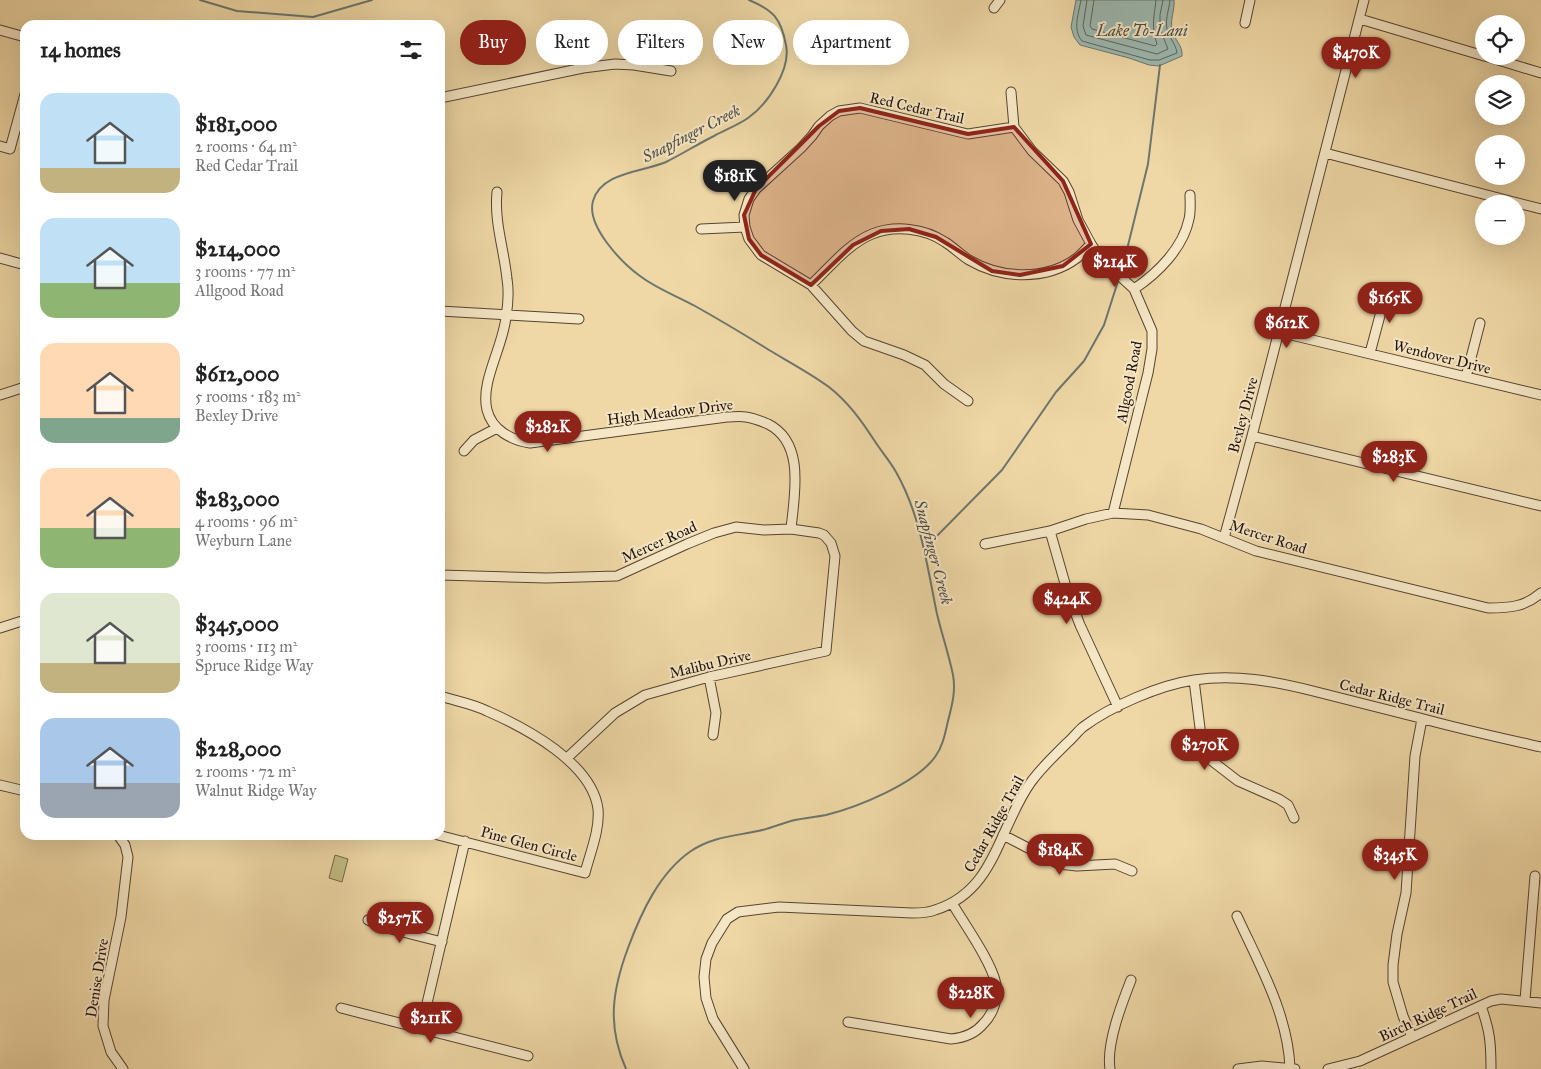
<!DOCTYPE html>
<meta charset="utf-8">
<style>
:root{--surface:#fff;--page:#f2f2f2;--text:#222;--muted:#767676;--accent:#8f2418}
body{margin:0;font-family:"IM FELL Great Primer",serif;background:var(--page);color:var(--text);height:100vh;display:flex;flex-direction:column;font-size:19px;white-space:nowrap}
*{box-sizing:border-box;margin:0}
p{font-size:16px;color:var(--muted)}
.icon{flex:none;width:28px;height:28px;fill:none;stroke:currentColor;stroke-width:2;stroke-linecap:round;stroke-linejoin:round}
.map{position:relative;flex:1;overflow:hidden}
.drawer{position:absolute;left:20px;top:20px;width:425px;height:820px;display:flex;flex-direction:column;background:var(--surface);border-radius:15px;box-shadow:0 5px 20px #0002}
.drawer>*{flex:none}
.guide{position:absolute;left:460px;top:20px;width:475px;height:45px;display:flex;gap:10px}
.fabs{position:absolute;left:1475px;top:15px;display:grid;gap:10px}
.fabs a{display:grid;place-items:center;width:50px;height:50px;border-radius:50%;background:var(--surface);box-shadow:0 5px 20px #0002;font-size:25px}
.price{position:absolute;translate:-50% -42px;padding:0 11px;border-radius:18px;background:var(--accent);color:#fff;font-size:16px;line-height:32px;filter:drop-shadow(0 1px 2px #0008)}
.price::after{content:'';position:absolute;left:50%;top:30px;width:15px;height:11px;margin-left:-8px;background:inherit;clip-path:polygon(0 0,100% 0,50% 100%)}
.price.selected{background:#222;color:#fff}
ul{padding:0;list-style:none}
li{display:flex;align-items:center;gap:15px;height:125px;padding:0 20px}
li span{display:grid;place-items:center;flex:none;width:140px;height:100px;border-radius:15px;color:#555}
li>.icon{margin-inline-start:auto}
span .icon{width:60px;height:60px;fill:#fffc;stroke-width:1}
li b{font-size:21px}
h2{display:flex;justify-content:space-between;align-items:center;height:60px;padding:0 20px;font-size:21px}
.tag{padding:0 18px;border-radius:22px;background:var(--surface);box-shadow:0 5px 20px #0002;font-size:18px;line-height:45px}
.tag.selected{background:var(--accent);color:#fff}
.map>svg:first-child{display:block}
</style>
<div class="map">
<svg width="1541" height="1069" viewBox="0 0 1541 1069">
<rect width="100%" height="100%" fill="#efd8a6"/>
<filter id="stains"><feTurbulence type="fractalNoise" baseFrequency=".004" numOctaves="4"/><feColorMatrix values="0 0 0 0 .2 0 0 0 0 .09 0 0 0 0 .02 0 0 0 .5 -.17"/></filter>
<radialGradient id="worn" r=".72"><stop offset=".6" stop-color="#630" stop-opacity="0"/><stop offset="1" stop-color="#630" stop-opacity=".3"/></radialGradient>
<!-- green -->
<path fill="#c1bc81" stroke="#716746" d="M335 855 348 859 342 882 329 878Z"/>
<!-- water -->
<path fill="#9cb8b0" stroke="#6b766e" d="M1076 0H1174C1175 10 1170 19 1172 29 1174 40 1183 45 1182 56L1159 66 1149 65 1129 58 1080 45 1074 37 1071 27Z"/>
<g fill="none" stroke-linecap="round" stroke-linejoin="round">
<!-- shore -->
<path stroke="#5e655e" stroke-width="1" d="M1081 0C1079 13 1072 29 1082 41L1150 60H1159L1177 53C1176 44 1169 38 1167 29 1165 19 1169 10 1170 0
M1087 0 1083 26 1086 35 1157 54 1168 49 1160 29V15L1163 0
M1094 0 1090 26 1092 29 1155 46 1157 44C1151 26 1154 18 1156 0"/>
<!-- stream -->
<path stroke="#6b766e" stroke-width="2" d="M200 0 237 11 313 17 372 0
M1121 274 1148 164 1160 65
M925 548 1002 470 1056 392 1084 361 1104 325 1119 278
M626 1069C607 1026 612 991 628 948 641 913 659 873 691 851 712 837 734 836 758 831 770 829 782 823 795 820 805 818 816 817 826 815 858 807 915 784 935 757 943 746 945 734 948 721 952 705 956 691 953 675 949 655 942 635 937 614 927 566 921 516 896 472 890 461 881 451 874 440 861 420 848 402 829 387 810 373 789 362 769 350 745 335 720 320 695 306 677 296 657 289 640 276 622 263 586 226 593 201 601 172 643 172 666 162 682 154 698 144 714 136 725 130 738 125 748 118 768 104 791 69 786 45 781 18 773 10 749 0"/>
<defs>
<path id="minor" d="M994 8 1000 0
M1360 19 1484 56
M1245 23 1250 0
M0 30 25 37
M1485 56 1541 73
M1011 92 1014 127 1032 151 1063 181 1069 192 1078 220 1091 244 1100 258 1134 289 1152 331V349L1148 373 1113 513
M440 98 583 68 615 64 634 65 671 71
M0 146 10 149 25 94
M1325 153 1541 209
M497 192C494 222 504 249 507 279 509 291 508 305 506 317 503 347 480 382 487 410 492 430 511 440 530 443L727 417C733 417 740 416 746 417 753 418 761 421 768 424 806 443 794 496 791 529
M701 229 745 227
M0 258 25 265
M811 285C830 267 848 244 872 234 895 225 924 228 945 242 953 247 961 255 969 260 1001 279 1046 281 1077 258 1082 254 1086 249 1091 244
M1134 289C1158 273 1183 248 1189 219 1191 211 1190 202 1190 195
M440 311 579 319
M1279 332 1541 395
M1370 353 1387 289
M1466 377 1480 323
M0 395 25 387
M968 401 944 384 925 365 904 355 864 341 852 331 811 285 761 255 749 239 745 227 744 215 749 199 756 189 801 148 812 136 819 126 830 116 839 111 860 108 968 134 1014 127
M1252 436 1541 506
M464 451 474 440 497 428
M1050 531 1068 594 1080 625 1118 707
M1224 538 1252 436 1364 0
M985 544 1050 531 1086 519 1113 513 1148 515 1201 529 1256 551 1488 608C1509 608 1525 607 1541 593
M440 575 546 578 617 576 687 544 714 533 736 527 764 530 791 529 819 533 824 535 831 543 835 556 826 651 709 677 645 695 615 713 567 758
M0 628 25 620
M709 677 716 713 713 735
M1194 680 1201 736 1205 749 1212 761 1238 781 1279 799 1288 805 1294 818
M0 785 25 791
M118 835 125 845 128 857 121 917 104 1000 103 1026 111 1052 123 1069
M438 835 585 873C590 853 600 830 598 809 592 763 526 728 487 711 473 704 456 701 440 696
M1003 835 1059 864 1077 866 1115 864 1132 871
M1237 916C1259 964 1288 1014 1290 1068
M368 920 383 927 442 942
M1525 1000 1535 876
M1481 1006C1490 1031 1491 1043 1491 1069
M341 1008 528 1056
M848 1022 951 1039C963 1038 976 1033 984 1023 993 1014 999 997 996 984 991 961 965 925 952 903
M421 1029 465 841
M1412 1037 1403 1016 1393 982V965L1397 934 1406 893 1415 756 1422 719
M744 1069 713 1019 706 998 704 977 706 959 712 943 727 919 738 912 779 907 912 913C919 913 928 913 935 910 996 891 998 828 1031 782 1042 767 1055 755 1067 743 1073 738 1078 731 1083 727 1111 706 1160 685 1194 680 1236 674 1273 681 1313 691 1349 700 1384 709 1420 718 1460 729 1501 738 1541 747
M1110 1069C1106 1044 1122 1003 1131 980
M1238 1069 1262 1066 1295 1069
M1328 1069 1360 1061 1491 1001 1501 999 1541 1003"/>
</defs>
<!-- minor casing -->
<use href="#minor" stroke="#544432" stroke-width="11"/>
<!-- minor -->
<use href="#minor" stroke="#f5e6c5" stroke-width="9"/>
</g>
<!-- marked area -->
<path fill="#8f2418" fill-opacity="0.2" stroke="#8f2418" stroke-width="4" stroke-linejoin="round" d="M860 108 968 134 1014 127 1063 181 1091 244 1063 266 1020 275 992 271 936 237 909 229 881 231 853 245 811 285 761 255 749 239 744 215 756 189 819 126 839 111Z"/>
<g text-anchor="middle" stroke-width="4" stroke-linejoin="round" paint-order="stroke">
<!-- street labels -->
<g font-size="15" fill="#21120b" stroke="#f5e6c5">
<text transform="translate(917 108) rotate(13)" y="5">Red Cedar Trail</text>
<text transform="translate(1442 357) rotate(14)" y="5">Wendover Drive</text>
<text transform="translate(1129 382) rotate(-79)" y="5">Allgood Road</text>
<text transform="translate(670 412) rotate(-7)" y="5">High Meadow Drive</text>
<text transform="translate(1243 415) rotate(-75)" y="5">Bexley Drive</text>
<text transform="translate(1268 537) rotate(18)" y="5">Mercer Road</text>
<text transform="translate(659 542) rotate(-24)" y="5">Mercer Road</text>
<text transform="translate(710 664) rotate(-13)" y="5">Malibu Drive</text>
<text transform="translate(1392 697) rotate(14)" y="5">Cedar Ridge Trail</text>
<text transform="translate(994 824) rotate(-61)" y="5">Cedar Ridge Trail</text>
<text transform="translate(529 844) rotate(15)" y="5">Pine Glen Circle</text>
<text transform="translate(97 978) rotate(-81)" y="5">Denise Drive</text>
<text transform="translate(1428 1015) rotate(-25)" y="5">Birch Ridge Trail</text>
</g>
<!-- water labels -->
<g font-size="16" font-style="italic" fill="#4c4c45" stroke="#f5e6c5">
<text x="1142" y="36">Lake To-Lani</text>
<text transform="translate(691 133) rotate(-27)" y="6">Snapfinger Creek</text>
<text transform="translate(934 552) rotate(75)" y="6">Snapfinger Creek</text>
</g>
</g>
<rect width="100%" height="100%" filter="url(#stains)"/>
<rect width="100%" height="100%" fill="url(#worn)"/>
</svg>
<div class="fabs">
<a><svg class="icon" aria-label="locate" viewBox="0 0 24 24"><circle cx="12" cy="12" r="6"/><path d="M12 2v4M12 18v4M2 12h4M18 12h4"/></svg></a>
<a><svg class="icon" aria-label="layers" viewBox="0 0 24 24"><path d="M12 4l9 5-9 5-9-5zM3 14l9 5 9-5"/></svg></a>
<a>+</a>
<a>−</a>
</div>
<b class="price" style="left:1356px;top:79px">$470K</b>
<b class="price selected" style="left:735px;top:202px">$181K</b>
<b class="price" style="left:1115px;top:288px">$214K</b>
<b class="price" style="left:1390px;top:324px">$165K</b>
<b class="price" style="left:1287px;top:349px">$612K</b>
<b class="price" style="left:548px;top:453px">$282K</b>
<b class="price" style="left:1394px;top:483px">$283K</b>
<b class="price" style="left:1067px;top:625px">$424K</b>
<b class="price" style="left:1205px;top:771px">$270K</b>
<b class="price" style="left:1060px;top:876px">$184K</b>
<b class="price" style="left:1395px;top:881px">$345K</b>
<b class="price" style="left:400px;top:944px">$257K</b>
<b class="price" style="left:971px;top:1019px">$228K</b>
<b class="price" style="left:431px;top:1044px">$211K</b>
<div class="guide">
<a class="tag selected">Buy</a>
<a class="tag">Rent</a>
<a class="tag">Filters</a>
<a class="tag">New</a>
<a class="tag">Apartment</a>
</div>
<section class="drawer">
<h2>14 homes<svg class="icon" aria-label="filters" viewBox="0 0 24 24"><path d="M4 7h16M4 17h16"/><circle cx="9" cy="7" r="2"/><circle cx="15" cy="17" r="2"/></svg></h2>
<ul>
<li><span style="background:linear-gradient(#bfe0f5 75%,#c2b280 0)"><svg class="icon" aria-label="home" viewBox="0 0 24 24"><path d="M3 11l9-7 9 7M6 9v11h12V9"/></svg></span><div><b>$181,000</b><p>2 rooms · 64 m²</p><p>Red Cedar Trail</p></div></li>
<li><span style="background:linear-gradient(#bfe0f5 65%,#8fb573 0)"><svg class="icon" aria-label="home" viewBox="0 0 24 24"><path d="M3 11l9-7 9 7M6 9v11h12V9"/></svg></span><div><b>$214,000</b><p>3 rooms · 77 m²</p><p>Allgood Road</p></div></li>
<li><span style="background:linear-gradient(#ffd9b3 75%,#7fa58c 0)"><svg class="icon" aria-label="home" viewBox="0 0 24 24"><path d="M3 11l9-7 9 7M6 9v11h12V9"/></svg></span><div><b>$612,000</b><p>5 rooms · 183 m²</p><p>Bexley Drive</p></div></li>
<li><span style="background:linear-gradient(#ffd9b3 60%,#8fb573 0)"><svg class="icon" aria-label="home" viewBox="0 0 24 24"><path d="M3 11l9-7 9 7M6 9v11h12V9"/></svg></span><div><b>$283,000</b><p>4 rooms · 96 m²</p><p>Weyburn Lane</p></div></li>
<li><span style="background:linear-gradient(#dfe7d0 70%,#c2b280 0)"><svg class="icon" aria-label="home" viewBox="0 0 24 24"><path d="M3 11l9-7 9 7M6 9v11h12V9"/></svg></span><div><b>$345,000</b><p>3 rooms · 113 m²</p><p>Spruce Ridge Way</p></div></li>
<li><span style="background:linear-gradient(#a9c7e8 65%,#9aa5b1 0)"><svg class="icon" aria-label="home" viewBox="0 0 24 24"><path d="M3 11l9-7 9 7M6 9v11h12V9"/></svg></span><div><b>$228,000</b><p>2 rooms · 72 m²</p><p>Walnut Ridge Way</p></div></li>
</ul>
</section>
</div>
